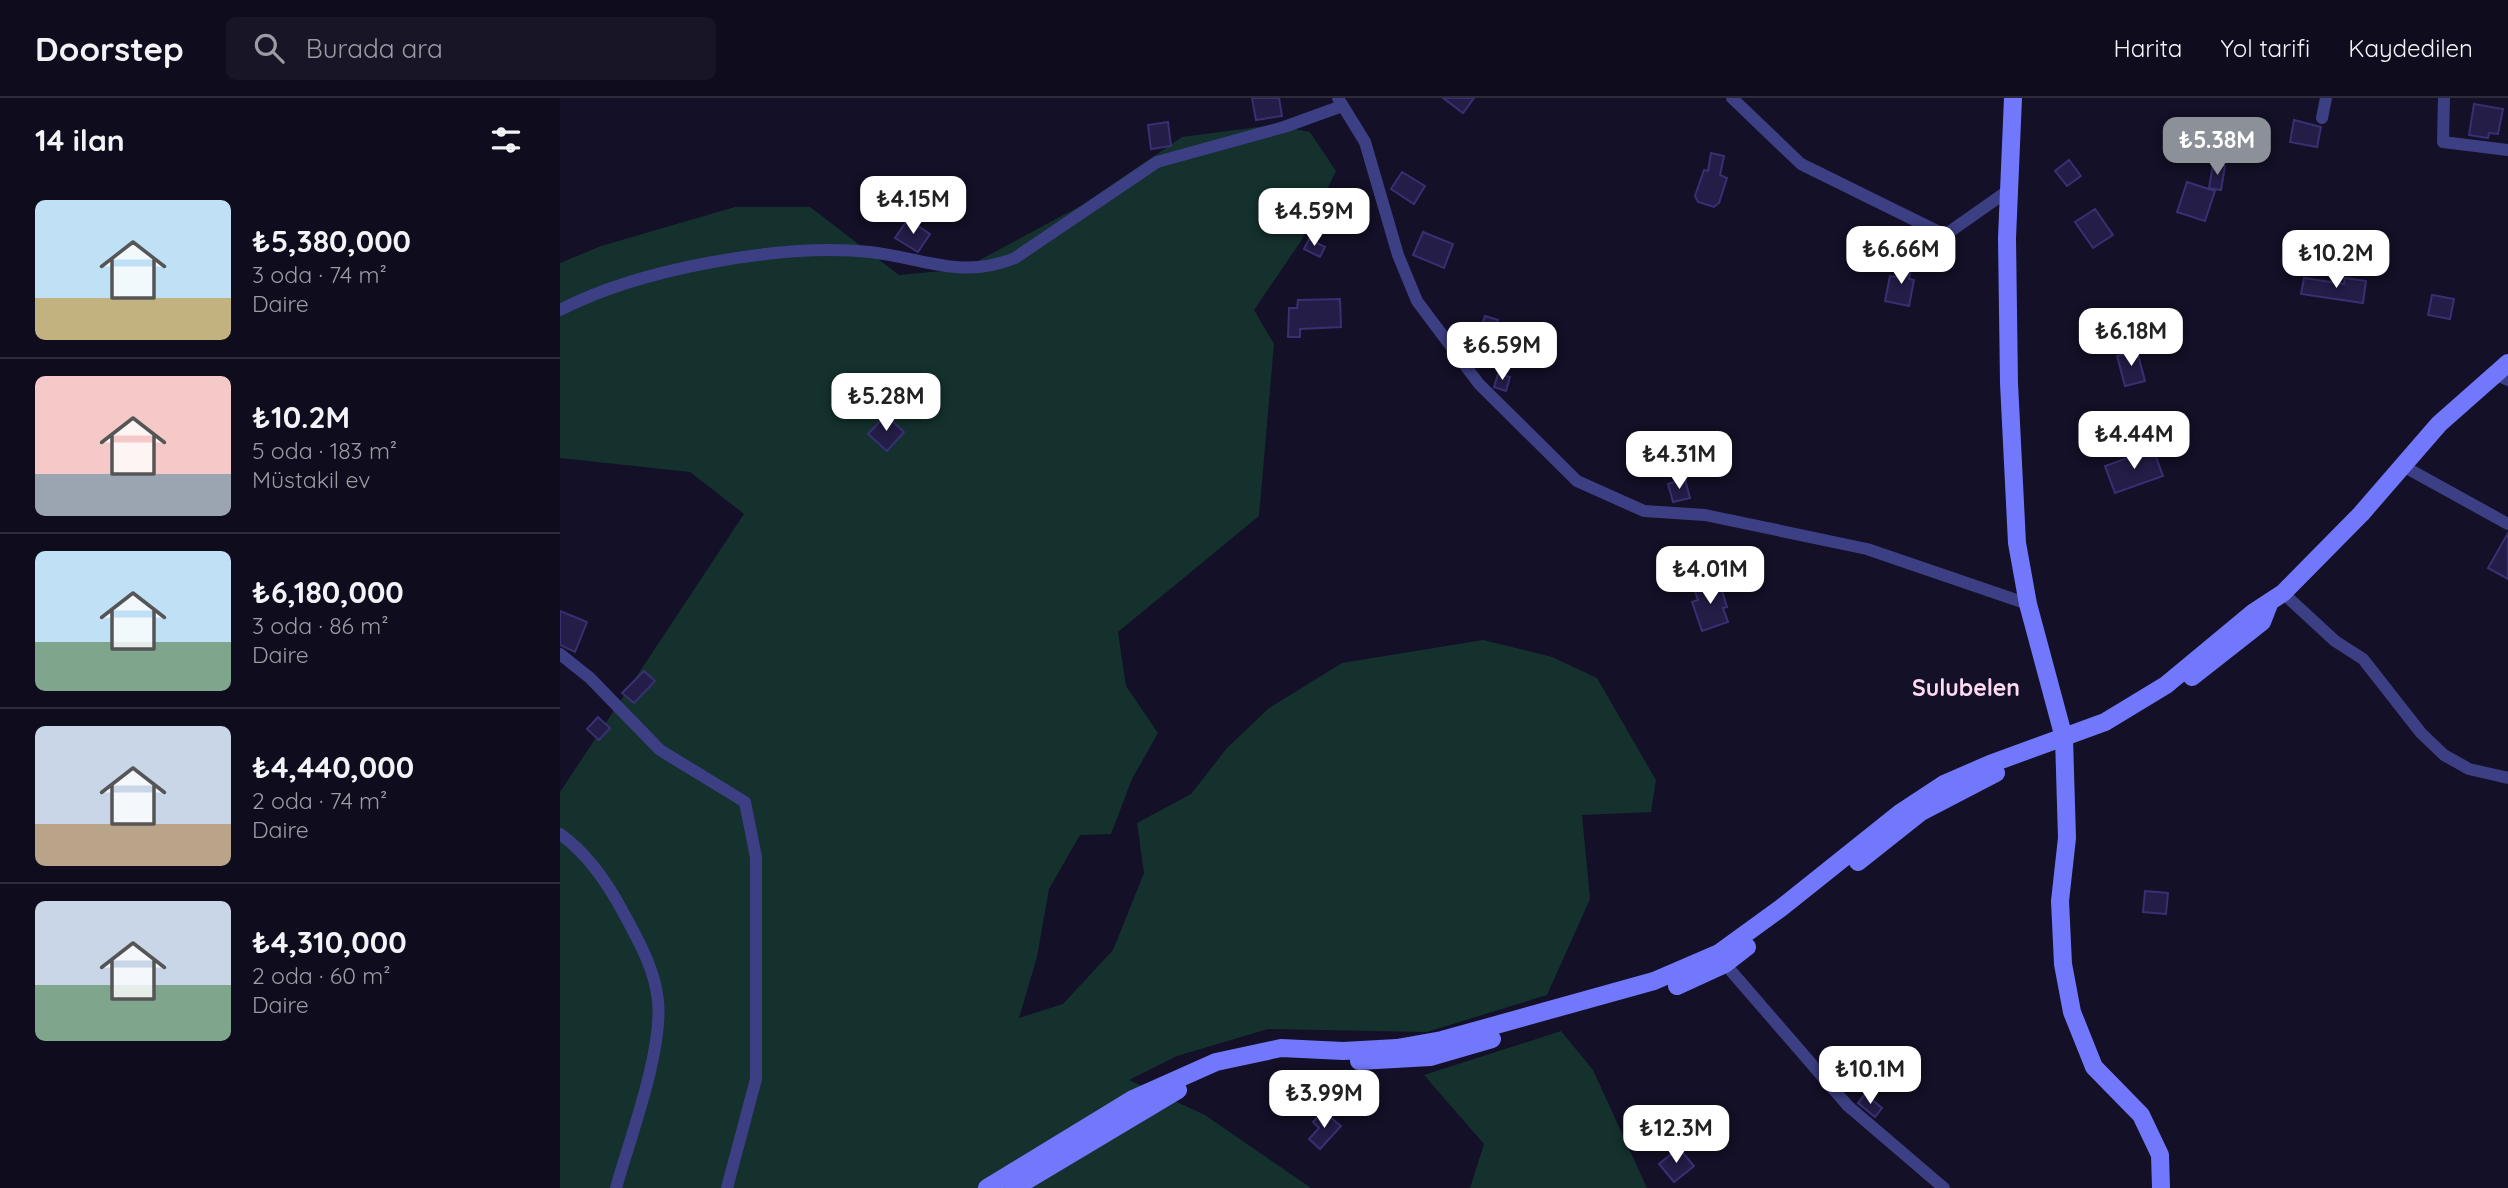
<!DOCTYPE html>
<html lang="tr">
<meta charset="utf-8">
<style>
:root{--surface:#0e0c1d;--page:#171526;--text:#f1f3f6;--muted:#9b9ba4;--line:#2e2c3b;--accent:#8c9099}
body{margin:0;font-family:Quicksand,sans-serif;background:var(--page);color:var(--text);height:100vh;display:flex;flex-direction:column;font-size:26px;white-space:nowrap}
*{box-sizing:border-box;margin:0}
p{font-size:23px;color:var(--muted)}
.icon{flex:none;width:38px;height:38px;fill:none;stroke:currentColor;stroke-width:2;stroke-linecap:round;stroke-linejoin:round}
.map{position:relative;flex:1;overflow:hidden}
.drawer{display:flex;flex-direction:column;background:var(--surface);width:560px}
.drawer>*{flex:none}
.price{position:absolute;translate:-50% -60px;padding:0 16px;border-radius:14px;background:#fff;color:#222;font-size:23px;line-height:46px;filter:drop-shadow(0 2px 4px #0008)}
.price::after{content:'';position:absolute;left:50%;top:42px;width:21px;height:16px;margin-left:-10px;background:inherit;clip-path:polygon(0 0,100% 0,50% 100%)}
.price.on{background:var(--accent);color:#fff}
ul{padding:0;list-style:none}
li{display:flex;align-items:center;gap:21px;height:175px;padding:0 35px}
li+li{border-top:2px solid var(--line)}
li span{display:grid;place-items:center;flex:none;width:196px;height:140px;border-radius:10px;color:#555}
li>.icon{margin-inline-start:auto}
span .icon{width:84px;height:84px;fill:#fffc;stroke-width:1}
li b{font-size:30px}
h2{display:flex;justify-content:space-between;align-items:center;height:84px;padding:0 35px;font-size:30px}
header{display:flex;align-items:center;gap:42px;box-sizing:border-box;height:98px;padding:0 35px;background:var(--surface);border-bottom:2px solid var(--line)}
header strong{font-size:33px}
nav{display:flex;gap:38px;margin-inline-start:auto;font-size:24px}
.search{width:490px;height:63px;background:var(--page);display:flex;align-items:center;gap:18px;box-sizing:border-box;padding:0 24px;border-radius:10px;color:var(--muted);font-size:26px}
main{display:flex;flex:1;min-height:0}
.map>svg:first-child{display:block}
</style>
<header>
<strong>Doorstep</strong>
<div class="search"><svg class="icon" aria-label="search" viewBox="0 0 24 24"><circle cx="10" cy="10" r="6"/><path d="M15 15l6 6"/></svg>Burada ara</div>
<nav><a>Harita</a><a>Yol tarifi</a><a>Kaydedilen</a></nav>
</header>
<main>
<section class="drawer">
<h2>14 ilan<svg class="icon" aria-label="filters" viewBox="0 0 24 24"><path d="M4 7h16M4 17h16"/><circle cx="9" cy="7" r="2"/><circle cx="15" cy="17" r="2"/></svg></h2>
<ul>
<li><span style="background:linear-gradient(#bfe0f5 70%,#c2b280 0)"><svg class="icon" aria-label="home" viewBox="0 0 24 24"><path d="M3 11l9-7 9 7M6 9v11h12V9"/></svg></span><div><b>₺5,380,000</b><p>3 oda · 74 m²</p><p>Daire</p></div></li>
<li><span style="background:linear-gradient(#f6c9c9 70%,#9aa5b1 0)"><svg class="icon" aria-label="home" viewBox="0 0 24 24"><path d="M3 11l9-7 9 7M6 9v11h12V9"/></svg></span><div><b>₺10.2M</b><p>5 oda · 183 m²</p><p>Müstakil ev</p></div></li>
<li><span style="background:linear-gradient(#bfe0f5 65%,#7fa58c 0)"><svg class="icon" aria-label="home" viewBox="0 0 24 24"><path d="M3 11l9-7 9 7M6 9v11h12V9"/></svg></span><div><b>₺6,180,000</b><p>3 oda · 86 m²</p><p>Daire</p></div></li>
<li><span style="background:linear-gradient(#c9d6e8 70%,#b9a48a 0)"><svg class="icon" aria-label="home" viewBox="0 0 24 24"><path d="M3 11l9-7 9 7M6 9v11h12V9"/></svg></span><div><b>₺4,440,000</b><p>2 oda · 74 m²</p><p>Daire</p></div></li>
<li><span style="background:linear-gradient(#c9d6e8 60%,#7fa58c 0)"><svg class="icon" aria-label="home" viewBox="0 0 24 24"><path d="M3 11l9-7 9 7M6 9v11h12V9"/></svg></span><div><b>₺4,310,000</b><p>2 oda · 60 m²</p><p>Daire</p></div></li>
</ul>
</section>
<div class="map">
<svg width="1948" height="1090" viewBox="0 0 1948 1090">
<rect width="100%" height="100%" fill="#131027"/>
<!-- green -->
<path fill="#14312e" d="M713 27 750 34 776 73 741 143 694 212 714 246 699 418 558 534 566 588 598 635 572 681 551 736 520 737 489 791 477 859 459 920 503 906 553 852 584 775 577 725 631 696 667 650 709 610 782 565 923 542 992 559 1037 580 1096 682 1091 714 1022 717 1030 801 987 897 867 934 708 931 617 958 569 982 645 1017 751 1090H0V694L184 416 130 374 0 360V165L41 148 175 109H250L339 177 403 171 522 107 622 39Z
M1001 933 1033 972 1087 1090H910L924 1046 864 977Z"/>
<!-- building -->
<path fill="#231d47" stroke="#383073" stroke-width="2" d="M692 0H719L722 18 696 22Z
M883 0H914L903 15Z
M1914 6 1943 11 1938 36 1929 35 1928 40 1909 37Z
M1734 22 1761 29 1757 49 1730 44Z
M608 24 611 48 591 51 588 27Z
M1151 55 1164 58 1160 77 1167 80 1159 105 1154 109 1138 104 1135 98 1144 72 1148 73Z
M1509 62 1521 78 1507 88 1495 73Z
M1653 66 1665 68 1661 92 1649 90Z
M842 74 865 88 854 106 831 91Z
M1627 84 1655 93 1645 123 1617 114Z
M1535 111 1553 137 1533 150 1515 124Z
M348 121 370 136 358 154 335 140Z
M863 134 893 146 884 170 853 157Z
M749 141 765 149 760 159 744 151Z
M1340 163 1352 165 1349 181 1354 182 1349 208 1325 203 1330 178 1337 179Z
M1744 180 1784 186 1785 180 1806 183 1803 205 1741 196Z
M1872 197 1894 201 1890 221 1868 217Z
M780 201 781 229 740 231V239H728L729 210H737L738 202Z
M925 218 938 222 932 246 911 240 915 225 922 227Z
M1577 253 1585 283 1565 288 1557 258Z
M938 276 950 279 946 293 934 289Z
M326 317 344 334 327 353 308 336Z
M1593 351 1603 378 1555 395 1545 368Z
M1125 381 1130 400 1113 404 1108 386Z
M1948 435V481L1928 470Z
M1159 483 1167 509 1163 510 1168 524 1142 533 1132 504 1138 502 1134 491Z
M0 513 27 524 15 554 0 547Z
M84 573 95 583 74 605 62 595Z
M38 619 50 630 39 642 27 631Z
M1585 793 1608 795 1606 816 1583 814Z
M1305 996 1322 1010 1315 1019 1298 1005Z
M763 1013 781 1028 760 1051 749 1041 759 1030 753 1024Z
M1119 1050 1134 1068 1114 1084 1099 1066Z"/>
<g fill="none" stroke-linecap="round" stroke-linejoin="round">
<!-- street -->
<path stroke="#3d3f84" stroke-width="12" d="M778 0 805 44 838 157 857 203 919 286 1017 383 1084 413 1145 417 1307 451 1468 506
M1172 0 1241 66 1385 137 1449 92
M1884 0 1883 44 1948 52
M1762 20 1766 0
M0 212C79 171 221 145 310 154 364 160 401 182 455 160L597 64 724 29 782 8
M1935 276 1948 282
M1843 368 1948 426
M1723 495 1775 543 1803 561 1861 635 1884 657 1909 671 1948 680
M0 556 30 580 100 652 185 704 196 759V981L167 1090
M0 736C28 756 47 784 63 814 78 842 95 871 98 903 103 953 70 1040 56 1090
M1165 866 1288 1008 1384 1090"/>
<!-- secondary -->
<path stroke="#7278fb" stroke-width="18" d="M1453 0 1447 140 1449 285 1457 445 1468 506 1504 640 1507 740 1500 803 1503 866 1512 914 1534 969 1581 1017 1600 1057 1601 1090
M1632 579 1702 524 1709 506
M1298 764 1361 714 1436 675
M1117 888 1165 866 1187 849
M799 963 870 959 932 941
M427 1090 573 1001 656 964 721 950 783 953 837 950 882 942 1094 883 1159 855 1221 810 1340 715 1384 686 1430 666 1545 624 1606 587 1694 514 1723 495 1801 416 1879 326 1948 265
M454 1090 618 992"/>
</g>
<g text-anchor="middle" stroke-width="5" stroke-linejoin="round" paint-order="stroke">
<!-- neighbourhood labels -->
<g font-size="23" font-weight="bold" fill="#fedaf3" stroke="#131027">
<text x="1406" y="598">Sulubelen</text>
</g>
</g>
</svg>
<b class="price on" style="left:1657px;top:79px">₺5.38M</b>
<b class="price" style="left:353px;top:138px">₺4.15M</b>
<b class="price" style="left:754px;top:150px">₺4.59M</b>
<b class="price" style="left:1341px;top:188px">₺6.66M</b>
<b class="price" style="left:1776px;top:192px">₺10.2M</b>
<b class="price" style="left:1571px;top:270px">₺6.18M</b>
<b class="price" style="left:942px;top:284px">₺6.59M</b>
<b class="price" style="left:326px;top:335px">₺5.28M</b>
<b class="price" style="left:1574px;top:373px">₺4.44M</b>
<b class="price" style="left:1119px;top:393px">₺4.31M</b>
<b class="price" style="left:1150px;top:508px">₺4.01M</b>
<b class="price" style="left:1310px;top:1008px">₺10.1M</b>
<b class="price" style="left:764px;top:1032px">₺3.99M</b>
<b class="price" style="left:1116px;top:1067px">₺12.3M</b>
</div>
</main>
